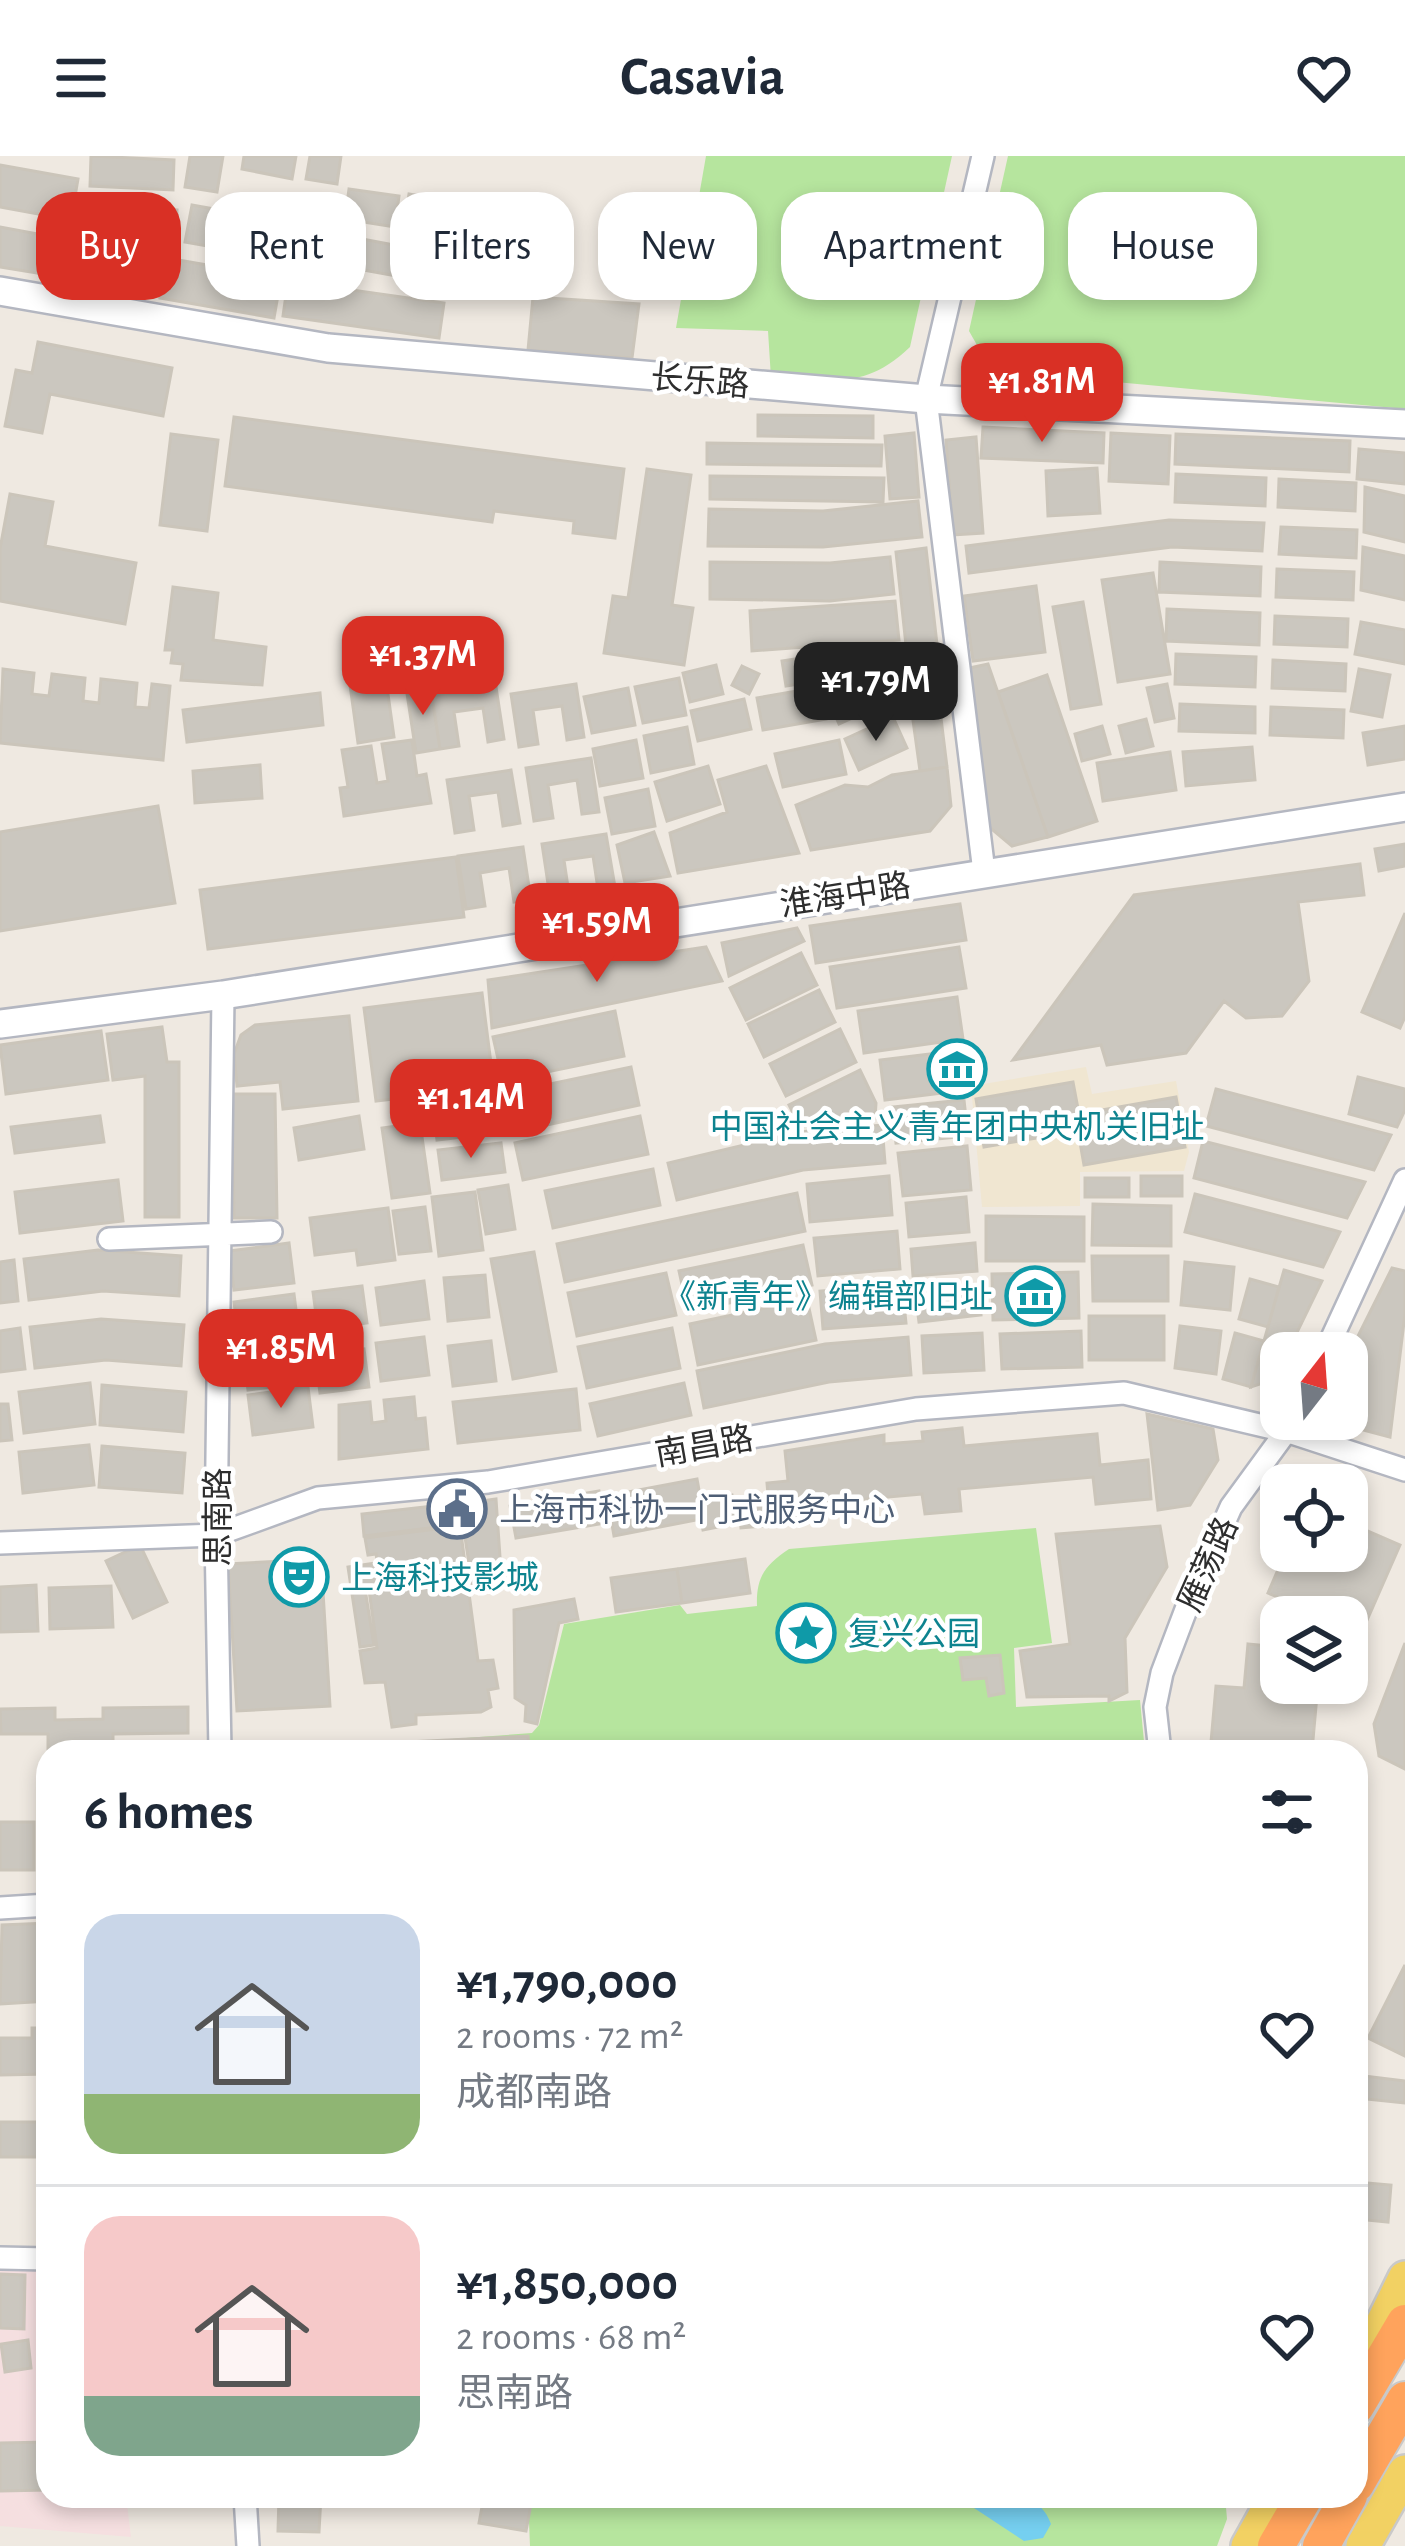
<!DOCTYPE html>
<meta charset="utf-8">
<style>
:root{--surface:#fff;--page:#f2f2f3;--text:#1f2937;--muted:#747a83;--line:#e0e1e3;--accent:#d93025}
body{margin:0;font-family:"Alegreya Sans","Noto Sans SC",sans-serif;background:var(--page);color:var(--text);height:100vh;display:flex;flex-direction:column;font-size:45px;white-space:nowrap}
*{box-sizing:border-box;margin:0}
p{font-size:39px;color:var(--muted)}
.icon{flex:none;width:66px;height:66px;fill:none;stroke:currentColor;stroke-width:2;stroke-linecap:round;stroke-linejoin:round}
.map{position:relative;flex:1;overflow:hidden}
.panel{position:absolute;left:36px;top:1584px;width:1332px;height:768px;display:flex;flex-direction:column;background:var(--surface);border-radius:36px;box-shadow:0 6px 18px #0003}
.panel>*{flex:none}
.hud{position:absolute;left:36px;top:36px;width:1335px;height:108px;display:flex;gap:24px}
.needle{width:78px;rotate:17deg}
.fabs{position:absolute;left:1260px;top:1176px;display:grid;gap:24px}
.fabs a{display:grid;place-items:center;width:108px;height:108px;border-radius:24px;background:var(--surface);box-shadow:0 6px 18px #0003;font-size:60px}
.price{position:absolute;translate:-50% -102px;padding:0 27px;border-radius:24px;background:var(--accent);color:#fff;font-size:39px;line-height:78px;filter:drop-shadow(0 3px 6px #0008)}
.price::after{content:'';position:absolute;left:50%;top:72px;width:36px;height:27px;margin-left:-18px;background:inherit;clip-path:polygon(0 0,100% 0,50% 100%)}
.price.active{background:#222;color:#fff}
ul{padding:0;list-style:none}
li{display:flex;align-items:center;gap:36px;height:300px;padding:0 48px}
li+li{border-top:3px solid var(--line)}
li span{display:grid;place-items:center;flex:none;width:336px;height:240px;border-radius:36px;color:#555}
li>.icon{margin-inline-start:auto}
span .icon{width:144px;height:144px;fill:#fffc;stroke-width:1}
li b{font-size:51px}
h2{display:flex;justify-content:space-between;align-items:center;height:144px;padding:0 48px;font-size:51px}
.tag{padding:0 42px;border-radius:36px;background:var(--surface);box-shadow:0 6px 18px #0003;font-size:42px;line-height:108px}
.tag.active{background:var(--accent);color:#fff}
header{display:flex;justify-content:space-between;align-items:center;height:156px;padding:0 48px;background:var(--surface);font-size:54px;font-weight:700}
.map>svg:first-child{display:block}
</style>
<header><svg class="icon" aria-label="menu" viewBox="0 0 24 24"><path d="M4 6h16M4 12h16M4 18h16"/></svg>Casavia<svg class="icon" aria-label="heart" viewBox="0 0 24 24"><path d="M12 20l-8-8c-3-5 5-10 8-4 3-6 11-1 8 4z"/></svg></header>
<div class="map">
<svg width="1405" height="2390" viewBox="0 0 1405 2390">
<rect width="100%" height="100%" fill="#efe9e1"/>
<!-- education -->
<path fill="#f0e6d1" d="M1086 911 1092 938 1176 925 1189 996 1184 1015 1080 1016V1050L982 1051 971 930Z"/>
<!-- medical -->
<path fill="#f5dfe0" d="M0 2111H48V2340H126L131 2381 0 2370Z"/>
<!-- green -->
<path fill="#b6e59e" d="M706 0H952L910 191C864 235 830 224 771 222L768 175 676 172Z
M1008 0H1405V253L1009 216 986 205 969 175Z
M1036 1372 1052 1487 1014 1492 1016 1551 1140 1544 1145 1596H425V1585L532 1577 539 1569 564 1468 680 1449 687 1458 757 1450C756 1421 765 1409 789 1393Z
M528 2340H1225L1227 2363 1217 2390H530Z"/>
<!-- water -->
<path fill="#75cff0" d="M972 2340C1003 2340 1039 2333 1051 2368L1043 2382 1024 2385 971 2350Z"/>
<!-- building -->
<path fill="#cbc7bf" stroke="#cbc5ba" stroke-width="3" d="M91 0 174 4 173 34 90 30Z
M190 0H223L217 36 185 31Z
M244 0H296L292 23 242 13Z
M310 0H341L337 28 306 23Z
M0 9 78 23 71 64 0 51Z
M349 33 399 40 395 71 345 63Z
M409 38 467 48 462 75 405 65Z
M192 49 276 64 270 101 185 86Z
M87 51 177 54 176 90 86 88Z
M290 55 323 63 311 119 278 112Z
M0 71 75 85 68 122 0 111Z
M341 79 463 102 457 131 336 109Z
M81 95 157 103 153 141 77 132Z
M167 102 281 122 274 162 160 142Z
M288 125 444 147 439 182 283 160Z
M533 141 639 148 632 202 528 194Z
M38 186 172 212 163 260 50 238 42 277 5 270 16 214 32 217Z
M758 259 873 260V282L758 280Z
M234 261 624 313 615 382 573 377 574 365 494 355 492 366 225 330Z
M983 271 1104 277 1103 307 981 302Z
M914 277 919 341 890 343 885 280Z
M1111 277 1170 280 1168 328 1109 325Z
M171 278 218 284 207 375 160 369Z
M1176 278 1350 285 1349 316 1175 308Z
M976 281 983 377 953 379 946 284Z
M707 287 882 289 881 310 707 308Z
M1359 293 1405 297V328L1357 323Z
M1097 312 1100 357 1048 360 1046 315Z
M647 313 691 319 672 449 693 452 684 509 604 497 613 440 628 442Z
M1176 318 1266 322 1265 350 1175 346Z
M710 320 884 322 883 346 710 343Z
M1279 323 1356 327 1355 355 1278 351Z
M1365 331 1405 340V386L1364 376Z
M10 338 53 346 45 390 136 407 125 468 0 445V393Z
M918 345 922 381 823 391 708 390 709 353 823 355Z
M1169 364 1264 367 1262 395 1172 391 969 417 966 390Z
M1281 371 1357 374 1356 402 1279 398Z
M1363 391 1405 400V444L1361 434Z
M926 392 942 532 911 536 896 396Z
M890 401 894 438 830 445 710 443V406L830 407Z
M1160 406 1261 411 1260 440 1159 436Z
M1277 413 1354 416 1353 444 1276 441Z
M1153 417 1170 518 1118 526 1102 424Z
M1036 430 1045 496 973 505 964 440Z
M173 431 218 437 213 484 266 491 262 529 181 524 183 508 171 507 173 494H165Z
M895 445 899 484 752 495 750 455Z
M1083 446 1101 548 1071 553 1053 451Z
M1167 453 1260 457 1259 489 1166 485Z
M1275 460 1348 463 1347 491 1274 488Z
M1361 466 1405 474V508L1355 498Z
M844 497 847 523 821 527 817 501Z
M1176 498 1256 501 1255 531 1175 528Z
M808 501 812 526 786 530 782 505Z
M1273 504 1346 508 1345 535 1272 532Z
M891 506 905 538 839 568 825 536Z
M988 508 1048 681 1012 690 982 665 965 513Z
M716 509 723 538 690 546 683 517Z
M742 510 759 518 749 538 732 529Z
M3 513 34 517 32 538 49 540 52 518 85 522 83 545 99 547 101 523 137 527 135 551 149 552 152 528 170 530 163 604 0 587Z
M1359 513 1390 519 1382 561 1351 555Z
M1047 519 1097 665 1048 681 998 536Z
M679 522 686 559 643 567 635 531Z
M386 524 394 581 358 587 350 529Z
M430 528 440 593 416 597 406 531Z
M576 528 584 581 567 584 562 550 533 554 538 588 519 591 511 538Z
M1167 528 1174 562 1155 566 1147 532Z
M496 531 504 583 488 586 483 552 454 556 459 590 440 593 432 540Z
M820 531 826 563 763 574 757 542Z
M628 532 635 569 592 577 584 541Z
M320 537 323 569 187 586 183 554Z
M744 543 751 573 698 585 691 555Z
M939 546 947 611 920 615 911 550Z
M1180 548 1255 551V577L1179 575Z
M1271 551 1344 554 1343 582 1270 579Z
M893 561 907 592 859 614 845 583Z
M1146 563 1153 590 1126 597 1119 570Z
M1102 570 1110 598 1082 605 1075 578Z
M1405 570V603L1368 609 1363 577Z
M687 571 694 608 651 617 644 580Z
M412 584 417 620 426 618 431 647 344 660 340 632 348 631 342 594 371 590 377 627 388 625 382 588Z
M636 584 643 622 600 630 593 593Z
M839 584 846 618 783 631 775 598Z
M1252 591 1255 624 1186 630 1183 596Z
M1170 596 1176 634 1103 645 1097 607Z
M591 602 599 656 582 658 577 624 548 629 553 662 534 665 526 612Z
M260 609 262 642 195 647 193 615Z
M708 610 720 648 667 665 655 626Z
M766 610 799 697 678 717 670 677 727 656 718 624Z
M947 611 951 650 930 675 811 694 796 649 845 629 868 631 892 619Z
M511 614 520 667 503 670 498 636 469 640 474 674 455 677 447 624Z
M648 633 655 670 612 678 605 642Z
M158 650 175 747 0 775V676Z
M654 676 670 720 625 727 617 689Z
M606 678 615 731 598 733 593 700 564 704 569 738 550 741 542 688Z
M1405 688V710L1379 715 1375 693Z
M523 691 531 744 514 746 509 712 480 717 485 750 466 753 458 700Z
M456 701 464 761 208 793 200 734Z
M1360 708 1364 739 1298 746 1309 825 1282 860 1246 862 1224 845 1186 897 1107 909 1101 889 1013 904 1134 739Z
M960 748 966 784 816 807 810 770Z
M1405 757V861L1400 872 1362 856Z
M797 772 804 785 729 820 722 787Z
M706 791 722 825 492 872 488 824Z
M959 791 966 832 837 852 830 811Z
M801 797 817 829 746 864 730 832Z
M819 834 835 866 764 901 748 868Z
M482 837 494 931 376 945 364 852Z
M957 841 963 883 864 897 858 855Z
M615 855 624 900 503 925 493 881Z
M349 860 358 945 283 953 280 926 237 930 234 898 241 879 255 869Z
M162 871 167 906H179V1061H145V920L113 924 107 878Z
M840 873 856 906 786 940 770 908Z
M101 875 108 924 6 938 0 889Z
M955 895 959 935 885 944 880 904Z
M631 911 639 949 510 977 502 938Z
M860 914 876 947 875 963 800 971 789 949Z
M1358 921 1405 933V954L1397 971 1349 958Z
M1073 926 1079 958 1176 941 1185 991 1084 1009 1078 975 984 991 976 943Z
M1216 933 1383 977 1391 979 1374 1014 1206 970Z
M232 938H275L277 1062H234Z
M964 944 968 980 896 987 892 951Z
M493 946 497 977 437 984 433 954Z
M100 960 104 986 15 997 11 971Z
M359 960 364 993 299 1004 294 972Z
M640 960 648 998 523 1024 515 987Z
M420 967 430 1037 392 1042 382 972Z
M882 969 885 1007 803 1014 677 1044 668 1007 799 976Z
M1203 985 1357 1024 1365 1026 1347 1062 1194 1022Z
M501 987 505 1016 442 1024 438 994Z
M967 990 971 1034 903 1040 898 997Z
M653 1013 660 1049 553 1072 545 1035Z
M889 1020 892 1059 810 1066 807 1028Z
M1141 1020H1182V1040H1141Z
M1085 1022H1129V1041H1085Z
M118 1024 123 1065 20 1077 15 1036Z
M508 1029 515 1073 486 1078 478 1034Z
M475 1036 483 1094 439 1100 432 1041Z
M797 1037 805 1075 565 1126 557 1088Z
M1195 1038 1333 1074 1340 1076 1323 1111 1185 1076Z
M966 1041 969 1076 909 1081 906 1047Z
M1093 1048 1171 1050V1090L1092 1089Z
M425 1051 431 1095 399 1098 393 1055Z
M388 1052 395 1104 358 1109 356 1094 315 1099 310 1062Z
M986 1060 1084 1061V1105H986Z
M897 1075 900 1113 818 1120 814 1082Z
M289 1087 294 1127 234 1134 229 1095Z
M975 1087 977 1115 913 1120 911 1093Z
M803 1089 812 1129 688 1156 679 1115Z
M98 1094 181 1100 179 1140 103 1135 29 1144 24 1103Z
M534 1096 556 1215 513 1223 491 1103Z
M1092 1100H1168V1145H1093Z
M14 1104 18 1145 0 1147V1106Z
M1185 1106 1234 1111 1230 1154 1181 1149Z
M1392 1112 1405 1115V1158L1390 1281 1322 1263H1347V1202Z
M1284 1114 1322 1125 1287 1197H1281L1275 1223 1251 1231Z
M1078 1116 1079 1162 993 1164 992 1118Z
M666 1117 676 1159 577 1180 568 1137Z
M485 1119 489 1161 448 1165 444 1122Z
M1250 1123 1279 1131 1268 1171 1239 1163Z
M424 1125 429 1163 381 1169 376 1132Z
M902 1128 906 1167 823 1173 820 1135Z
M978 1129 981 1159 919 1166 915 1136Z
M362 1130 367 1167 318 1173 313 1136Z
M294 1138 299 1178 239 1185 234 1146Z
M807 1143 816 1184 698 1209 690 1168Z
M1089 1160H1164V1204H1089Z
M101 1163 184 1169 181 1210 106 1204 35 1212 30 1171Z
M1180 1170 1221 1175 1216 1218 1175 1212Z
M20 1172 25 1213 0 1216V1175Z
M672 1172 680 1212 587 1232 578 1191Z
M1081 1175 1082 1211 1002 1213 1000 1178Z
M982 1177 984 1214 924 1217 922 1180Z
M1235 1177 1264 1185 1251 1231 1223 1223Z
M424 1181 429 1219 381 1225 376 1187Z
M908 1181 911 1219 829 1226 704 1252 697 1215 825 1188Z
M491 1185 496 1225 453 1230 448 1190Z
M303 1187 308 1227 248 1234 243 1195Z
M364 1193 369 1231 320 1237 315 1200Z
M90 1227 95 1268 24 1277 19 1236Z
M684 1227 691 1259 598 1280 590 1248Z
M102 1229 186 1236 183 1276 100 1269Z
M308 1231 313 1271 253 1279 248 1239Z
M576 1233 580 1274 458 1287 453 1246Z
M414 1241 416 1263 425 1262 428 1293 339 1303V1249L370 1246 372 1267 386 1265 384 1244Z
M0 1248H8L12 1284 0 1285Z
M1147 1258 1213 1273 1218 1304 1190 1349 1158 1354Z
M962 1272 964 1290 1097 1278 1100 1309 1148 1304 1151 1343 1096 1348 1093 1321 959 1333 961 1355 925 1358 922 1338 808 1348 810 1366 741 1372 738 1342 768 1339 767 1327 788 1325 785 1295 884 1279V1288L923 1285 922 1276Z
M89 1289 94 1329 23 1337 19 1296Z
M102 1290 185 1297 182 1337 99 1331Z
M697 1323 701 1345 732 1339 738 1367 703 1374 701 1363 614 1380 607 1340Z
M599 1335 605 1367 516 1382 510 1350Z
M496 1343 502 1430 473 1434 463 1368 448 1371 445 1350Z
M443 1349 446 1370 364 1380 362 1358Z
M1347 1366 1400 1389 1361 1478 1347 1471V1461H1323L1268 1437 1286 1395H1347Z
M460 1370 478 1505 493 1504 498 1532 488 1534 491 1551 481 1556 416 1559V1568L392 1571 385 1526 365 1527 360 1495 377 1492 369 1434 382 1433 376 1398 368 1399 365 1382Z
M1160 1370 1167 1411 1125 1482 1127 1536 1109 1545V1540L1027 1541 1020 1495 1070 1488 1056 1378Z
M140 1389 167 1446 133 1462 106 1405Z
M321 1403 330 1550 237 1555 228 1408Z
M745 1403 750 1437 682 1447 677 1413Z
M376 1407 380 1431 365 1433 374 1489 360 1491 348 1411Z
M677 1413 682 1447 616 1456 611 1422Z
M36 1429 38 1475 0 1476V1431Z
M111 1430 113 1471 50 1473 49 1432Z
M574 1443 578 1463 559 1467 537 1568 525 1565 526 1549 515 1542 514 1454Z
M1405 1487V1613L1379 1600 1374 1568Z
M1248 1488 1281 1491V1527H1289L1288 1536 1317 1539 1312 1595 1238 1596 1239 1589 1211 1586 1216 1530 1244 1532Z
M1000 1499 1004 1537 989 1540 986 1522 963 1524 960 1502Z
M188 1551V1577L113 1578V1596H48V1609V1578H1L0 1553 55 1552V1564L103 1563V1552Z
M528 1580 529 1596H408V1586Z
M339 1586 340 1596H238L237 1590Z
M0 1666H34V1714H0Z
M48 1767V1845L0 1848 2 1769Z
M1405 1809V1900L1368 1882Z
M32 1872H48V1918L0 1919V1882H32Z
M1356 1919 1405 1925V1947L1356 1942Z
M0 1966H48V2001H0Z
M1356 2026 1391 2029 1388 2066 1356 2063Z
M0 2118 25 2119 24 2173 0 2172Z
M28 2184 31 2212 5 2216 1 2188Z
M48 2286V2334L0 2335V2287Z
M279 2340H321L319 2376 278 2375Z
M484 2340 531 2348 526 2375 479 2367Z"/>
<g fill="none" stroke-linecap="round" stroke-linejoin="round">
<defs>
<path id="street" d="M983 0 926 243 984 716
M109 1083 271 1076
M1325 1197 1405 1024
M0 1387 216 1379 318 1342 488 1326 916 1253 1124 1237 1289 1276 1405 1314
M220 1596 216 1379 223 839
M1160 1596 1155 1551 1162 1517 1190 1443 1231 1351 1293 1266
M0 1752 48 1749
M0 2102 48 2103
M245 2340 248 2390"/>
<path id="secondary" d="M0 135 328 192 926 243 1405 268
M0 868 223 839 1405 651"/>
<path id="primary" d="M1369 2195 1405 2122
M1248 2390 1276 2340
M1363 2390 1405 2316"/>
<path id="highway" d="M1356 2250 1405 2167
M1356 2328 1405 2244
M1276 2390 1305 2340
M1321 2390 1349 2340"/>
</defs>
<!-- street casing -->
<use href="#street" stroke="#b4b7c1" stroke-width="26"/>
<!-- secondary casing -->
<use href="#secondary" stroke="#b4b7c1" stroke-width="32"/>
<!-- primary casing -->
<use href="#primary" stroke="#c9c9c9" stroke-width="38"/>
<!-- highway casing -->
<use href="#highway" stroke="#c9c9c9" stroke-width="40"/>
<!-- street -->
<use href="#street" stroke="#fff" stroke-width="21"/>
<!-- secondary -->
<use href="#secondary" stroke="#fff" stroke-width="27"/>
<!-- primary -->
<use href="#primary" stroke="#f2d163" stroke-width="33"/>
<!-- highway -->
<use href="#highway" stroke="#ffa35c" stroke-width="36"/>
</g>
<!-- icons -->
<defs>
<symbol id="museum-ring" viewBox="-11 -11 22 22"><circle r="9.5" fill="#fff" stroke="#0f9aa8" stroke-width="1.5"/><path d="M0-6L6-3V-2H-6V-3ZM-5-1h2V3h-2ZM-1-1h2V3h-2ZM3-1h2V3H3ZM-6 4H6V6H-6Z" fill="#0f9aa8"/></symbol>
<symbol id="civic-ring" viewBox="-11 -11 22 22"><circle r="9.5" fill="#fff" stroke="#5c6f8a" stroke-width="1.5"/><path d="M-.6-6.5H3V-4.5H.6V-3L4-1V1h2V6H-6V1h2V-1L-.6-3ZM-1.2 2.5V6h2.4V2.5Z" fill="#5c6f8a"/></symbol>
<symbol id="theatre-ring" viewBox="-11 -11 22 22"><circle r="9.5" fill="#fff" stroke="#0f9aa8" stroke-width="1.5"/><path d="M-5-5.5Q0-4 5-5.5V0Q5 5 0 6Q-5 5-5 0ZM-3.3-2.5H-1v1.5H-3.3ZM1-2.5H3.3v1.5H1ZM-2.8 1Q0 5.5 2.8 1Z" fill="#0f9aa8"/></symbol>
<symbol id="sight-ring" viewBox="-11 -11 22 22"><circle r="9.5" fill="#fff" stroke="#0f9aa8" stroke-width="1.5"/><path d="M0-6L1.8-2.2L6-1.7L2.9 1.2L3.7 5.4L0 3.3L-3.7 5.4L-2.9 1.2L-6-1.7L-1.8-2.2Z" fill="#0f9aa8"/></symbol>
</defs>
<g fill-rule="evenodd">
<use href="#museum-ring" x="924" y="880" width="66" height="66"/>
<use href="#museum-ring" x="1002" y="1107" width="66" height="66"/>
<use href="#civic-ring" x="424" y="1320" width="66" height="66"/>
<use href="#theatre-ring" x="266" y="1388" width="66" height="66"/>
<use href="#sight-ring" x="773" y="1444" width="66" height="66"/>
</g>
<g text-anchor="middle" stroke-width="9" stroke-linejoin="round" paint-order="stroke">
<!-- street labels -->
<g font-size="33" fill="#2e2e2e" stroke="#fff">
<text transform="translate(700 224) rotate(5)" y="12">长乐路</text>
<text transform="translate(845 738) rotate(-9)" y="12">淮海中路</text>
<text transform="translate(704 1289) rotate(-10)" y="12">南昌路</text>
<text transform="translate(217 1361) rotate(-90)" y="12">思南路</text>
<text transform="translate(1207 1408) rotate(-66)" y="12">雁荡路</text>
</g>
<!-- culture labels -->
<g font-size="33" fill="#0d838f" stroke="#fff" text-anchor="start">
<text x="957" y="982" text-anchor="middle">中国社会主义青年团中央机关旧址</text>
<text x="993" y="1152" text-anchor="end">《新青年》编辑部旧址</text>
<text x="341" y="1433">上海科技影城</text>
<text x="848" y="1489">复兴公园</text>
</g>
<!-- service labels -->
<g font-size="33" fill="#4e5e75" stroke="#fff" text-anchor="start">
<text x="499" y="1365">上海市科协一门式服务中心</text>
</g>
</g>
</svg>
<div class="fabs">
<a><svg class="needle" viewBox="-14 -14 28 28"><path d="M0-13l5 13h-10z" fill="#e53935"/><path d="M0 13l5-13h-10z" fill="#747a83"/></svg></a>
<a><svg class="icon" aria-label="locate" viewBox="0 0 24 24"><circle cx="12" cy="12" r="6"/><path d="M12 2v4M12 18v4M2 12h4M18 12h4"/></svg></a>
<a><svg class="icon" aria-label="layers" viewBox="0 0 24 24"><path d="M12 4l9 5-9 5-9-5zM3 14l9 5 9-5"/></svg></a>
</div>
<b class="price" style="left:1042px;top:289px">¥1.81M</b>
<b class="price" style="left:423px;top:562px">¥1.37M</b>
<b class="price active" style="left:876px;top:588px">¥1.79M</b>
<b class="price" style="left:597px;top:829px">¥1.59M</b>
<b class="price" style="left:471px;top:1005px">¥1.14M</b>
<b class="price" style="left:281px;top:1255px">¥1.85M</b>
<div class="hud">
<a class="tag active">Buy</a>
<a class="tag">Rent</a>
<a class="tag">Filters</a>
<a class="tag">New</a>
<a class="tag">Apartment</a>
<a class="tag">House</a>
</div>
<section class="panel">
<h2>6 homes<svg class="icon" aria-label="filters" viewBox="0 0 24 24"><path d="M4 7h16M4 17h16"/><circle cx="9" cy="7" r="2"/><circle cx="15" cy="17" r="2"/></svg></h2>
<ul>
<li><span style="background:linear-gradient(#c9d6e8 75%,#8fb573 0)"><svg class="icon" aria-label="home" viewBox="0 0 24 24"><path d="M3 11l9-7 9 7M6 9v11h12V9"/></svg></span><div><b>¥1,790,000</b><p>2 rooms · 72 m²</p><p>成都南路</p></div><svg class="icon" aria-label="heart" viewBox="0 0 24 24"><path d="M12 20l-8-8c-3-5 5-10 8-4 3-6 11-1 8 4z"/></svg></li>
<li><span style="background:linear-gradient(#f6c9c9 75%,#7fa58c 0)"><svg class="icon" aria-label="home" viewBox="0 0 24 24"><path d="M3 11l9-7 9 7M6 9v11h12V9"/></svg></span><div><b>¥1,850,000</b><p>2 rooms · 68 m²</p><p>思南路</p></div><svg class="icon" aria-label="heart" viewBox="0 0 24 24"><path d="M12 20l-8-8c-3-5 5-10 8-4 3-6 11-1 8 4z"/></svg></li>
</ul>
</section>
</div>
